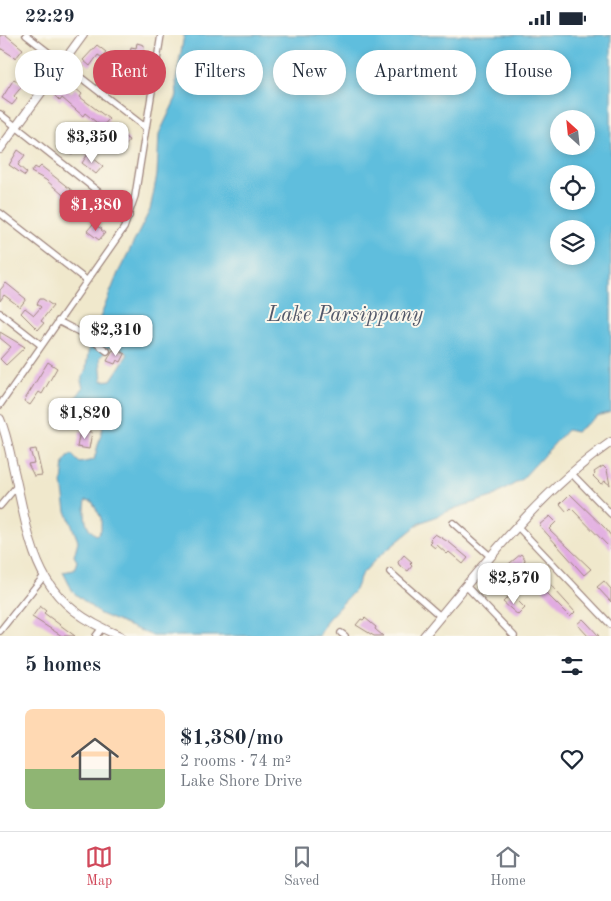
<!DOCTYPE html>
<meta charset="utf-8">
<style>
:root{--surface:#fff;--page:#f2f2f3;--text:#1f2937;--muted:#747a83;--line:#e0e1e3;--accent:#d1495b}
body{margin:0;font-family:"Old Standard TT",serif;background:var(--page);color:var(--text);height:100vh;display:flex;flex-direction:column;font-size:19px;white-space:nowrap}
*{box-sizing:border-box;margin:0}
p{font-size:16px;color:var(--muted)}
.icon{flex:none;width:28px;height:28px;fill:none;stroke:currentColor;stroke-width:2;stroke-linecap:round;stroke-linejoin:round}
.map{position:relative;height:601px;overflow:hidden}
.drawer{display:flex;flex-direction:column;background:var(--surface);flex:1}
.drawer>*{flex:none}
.guide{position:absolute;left:15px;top:15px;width:581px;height:45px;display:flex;gap:10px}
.needle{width:32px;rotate:333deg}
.tools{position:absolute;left:550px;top:75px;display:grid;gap:10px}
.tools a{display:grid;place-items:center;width:45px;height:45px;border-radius:50%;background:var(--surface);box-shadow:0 2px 8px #0003;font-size:25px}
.price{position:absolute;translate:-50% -42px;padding:0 11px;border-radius:10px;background:#fff;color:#222;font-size:16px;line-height:32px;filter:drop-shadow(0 1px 2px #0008)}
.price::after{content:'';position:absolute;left:50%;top:30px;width:15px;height:11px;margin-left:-8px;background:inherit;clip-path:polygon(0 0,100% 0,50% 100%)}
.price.current{background:var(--accent);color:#fff}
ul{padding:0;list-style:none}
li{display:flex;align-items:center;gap:15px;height:125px;padding:0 25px}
li span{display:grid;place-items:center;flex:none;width:140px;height:100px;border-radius:8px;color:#555}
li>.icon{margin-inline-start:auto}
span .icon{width:60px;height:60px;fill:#fffc;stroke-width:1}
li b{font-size:21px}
h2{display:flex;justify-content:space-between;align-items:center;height:60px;padding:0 25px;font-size:21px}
.pill{padding:0 18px;border-radius:22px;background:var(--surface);box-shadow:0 2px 8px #0003;font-size:18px;line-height:45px}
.pill.current{background:var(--accent);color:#fff}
.status{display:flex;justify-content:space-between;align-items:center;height:35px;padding:0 25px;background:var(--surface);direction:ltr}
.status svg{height:14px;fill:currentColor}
.dock{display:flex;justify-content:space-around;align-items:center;height:70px;border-top:1px solid var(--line);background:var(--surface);font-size:14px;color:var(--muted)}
.dock a{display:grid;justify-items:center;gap:2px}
.dock .current{color:var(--accent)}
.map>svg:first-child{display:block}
</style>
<div class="status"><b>22:29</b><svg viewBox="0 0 49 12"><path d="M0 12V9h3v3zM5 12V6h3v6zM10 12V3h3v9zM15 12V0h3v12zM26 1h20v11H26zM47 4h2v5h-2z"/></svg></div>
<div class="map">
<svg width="611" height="601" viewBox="0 0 611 601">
<rect width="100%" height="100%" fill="#fbf7ec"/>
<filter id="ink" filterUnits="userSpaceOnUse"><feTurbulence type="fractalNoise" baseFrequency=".02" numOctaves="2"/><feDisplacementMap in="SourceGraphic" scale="10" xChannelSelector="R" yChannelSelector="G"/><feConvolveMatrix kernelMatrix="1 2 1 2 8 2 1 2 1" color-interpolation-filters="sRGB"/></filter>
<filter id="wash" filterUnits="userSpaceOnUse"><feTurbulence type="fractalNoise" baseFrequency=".0096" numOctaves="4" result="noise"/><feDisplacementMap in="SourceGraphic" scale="20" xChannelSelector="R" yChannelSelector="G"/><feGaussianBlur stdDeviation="1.12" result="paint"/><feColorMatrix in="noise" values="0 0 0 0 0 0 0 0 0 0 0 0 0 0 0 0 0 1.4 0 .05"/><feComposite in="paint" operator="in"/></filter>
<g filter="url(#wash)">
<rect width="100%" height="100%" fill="#f0e8cc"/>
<!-- water -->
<path fill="#5ebedd" stroke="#546e84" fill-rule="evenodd" d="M184 0H611V377L597 381 576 397 567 395 521 445 492 462 456 473 420 488 376 524 361 540 355 555 327 585 319 601H153L100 579 73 557 63 537 74 535 77 526 74 521 78 506 66 476 62 448 64 427 71 419 80 428 94 425 103 392 95 386 69 387 67 374 83 353 81 346 86 334 89 310 118 238 150 175 157 140 159 99 177 61 176 45ZM559 84H586V111H559ZM559 139H586V166H559ZM559 194H586V221H559ZM114 309 128 319 111 345 102 346 100 322ZM86 465 92 466 101 483V495L96 500C84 492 84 479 86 465Z"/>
<g id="blocks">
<!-- building -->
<path fill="#e1abe1" d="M0 0H6L23 14 16 23 0 13Z
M137 8 144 10 143 18 140 17 138 29 132 28 133 24 128 31 131 12 136 13Z
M97 10 106 17 101 22 98 20 90 31 83 25Z
M115 32 120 36 114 49 103 41 108 34 111 36Z
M14 44 23 50 14 61 17 64 12 70 2 63Z
M61 49 71 58 75 53 82 59 80 62 109 84 102 92 85 78 83 81 62 63 60 66 53 59Z
M112 97 120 103 122 100 129 105 123 115 108 103Z
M72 99 76 102 73 106 78 109 72 120 61 111Z
M18 115 25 120 18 130 27 138 25 141 9 130Z
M88 119 103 131 96 139 82 128Z
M41 131 84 165 79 174 46 145 31 137 35 132 38 134Z
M93 189 102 194 101 195 105 198 99 205 87 196Z
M6 248 26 264 20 272 4 260 0 266V255Z
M40 264H43L53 271 41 286 44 288 38 295 21 278 25 273 34 280 41 272 37 269Z
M0 297 25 312 6 330 0 324 11 312 0 303Z
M115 314 125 319 121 327 117 325 115 329 107 326 112 316Z
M48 327 57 333 42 359 39 357 30 370 24 366Z
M80 396 92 397 89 414 77 412Z
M36 414 42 440 34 441 28 429 34 428 30 415Z
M603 431 607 435 610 450 605 446 601 449 593 441 595 439 594 437Z
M570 459 606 494 611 501V514L571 473 567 477 560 469Z
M550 481 556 487 549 494 591 534 584 540 539 490Z
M435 499 450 508 468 523 463 529 449 517 447 519 437 510 435 513 430 509 432 507 430 504Z
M521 519 525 524 524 529 507 546 499 537Z
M404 520 412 527 410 529 412 531 408 536 399 530 398 527Z
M537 535 575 577 570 582 530 542Z
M604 546 611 554V567L597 552Z
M511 559 525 573 518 580 503 567Z
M40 571 46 576 44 578 75 601H62L32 582Z
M365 583 376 592 375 594 383 601H374L356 590 361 584 363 585Z
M583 584 587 588 599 601H588L577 589Z"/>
</g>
</g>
<g filter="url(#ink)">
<use href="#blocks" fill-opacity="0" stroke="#9d847c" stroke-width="1"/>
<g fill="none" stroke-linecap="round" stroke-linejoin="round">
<defs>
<path id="minor" d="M26 0 146 93
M0 79 129 181
M0 178 86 245
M0 278 41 310
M58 286 85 300 107 316
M0 370 124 193 135 161 161 0
M571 438 611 479
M0 471 17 451
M453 488 491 522
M517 491 611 590
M390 537 440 581
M466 551 514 601
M0 596 44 541
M341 598 345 601
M96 601 102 593"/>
<path id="tertiary" d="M0 114 83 0
M0 384C7 400 10 419 14 436 33 518 34 566 120 601
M424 601C482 532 537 459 611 407"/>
</defs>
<!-- minor casing -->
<use href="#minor" stroke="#9d847c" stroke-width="8"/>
<!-- tertiary casing -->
<use href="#tertiary" stroke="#9d847c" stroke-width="10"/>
<!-- minor -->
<use href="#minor" stroke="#fff" stroke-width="5.5"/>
<!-- tertiary -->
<use href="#tertiary" stroke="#fff" stroke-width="8"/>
</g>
</g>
<g text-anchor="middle" stroke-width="4" stroke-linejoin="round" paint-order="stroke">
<!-- water labels -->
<g font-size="21" font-style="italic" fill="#515769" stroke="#fbf7ec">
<text x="345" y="286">Lake Parsippany</text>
</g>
</g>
</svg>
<div class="tools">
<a><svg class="needle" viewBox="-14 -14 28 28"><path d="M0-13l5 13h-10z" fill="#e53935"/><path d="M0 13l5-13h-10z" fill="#747a83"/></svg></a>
<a><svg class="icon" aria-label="locate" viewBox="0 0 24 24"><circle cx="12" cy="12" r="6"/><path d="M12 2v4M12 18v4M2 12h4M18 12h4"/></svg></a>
<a><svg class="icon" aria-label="layers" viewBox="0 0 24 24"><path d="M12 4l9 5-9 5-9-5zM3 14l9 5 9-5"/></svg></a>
</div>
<b class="price" style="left:92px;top:129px">$3,350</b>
<b class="price current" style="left:96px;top:197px">$1,380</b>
<b class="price" style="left:116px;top:322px">$2,310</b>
<b class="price" style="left:85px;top:405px">$1,820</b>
<b class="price" style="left:514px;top:570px">$2,570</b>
<div class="guide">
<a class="pill">Buy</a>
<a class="pill current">Rent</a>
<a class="pill">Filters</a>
<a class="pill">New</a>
<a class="pill">Apartment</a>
<a class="pill">House</a>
</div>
</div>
<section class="drawer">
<h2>5 homes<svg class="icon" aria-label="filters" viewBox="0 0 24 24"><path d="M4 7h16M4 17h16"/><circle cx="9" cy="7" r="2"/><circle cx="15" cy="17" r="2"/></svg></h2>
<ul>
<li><span style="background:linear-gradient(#ffd9b3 60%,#8fb573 0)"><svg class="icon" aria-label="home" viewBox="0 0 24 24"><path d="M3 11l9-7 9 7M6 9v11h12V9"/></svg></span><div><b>$1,380/mo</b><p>2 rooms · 74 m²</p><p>Lake Shore Drive</p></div><svg class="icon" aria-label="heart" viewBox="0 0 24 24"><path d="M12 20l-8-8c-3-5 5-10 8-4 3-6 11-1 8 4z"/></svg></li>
</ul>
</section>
<nav class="dock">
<a class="current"><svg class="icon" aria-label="map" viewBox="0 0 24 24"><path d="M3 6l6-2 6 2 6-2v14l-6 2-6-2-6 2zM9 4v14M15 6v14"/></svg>Map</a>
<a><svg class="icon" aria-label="saved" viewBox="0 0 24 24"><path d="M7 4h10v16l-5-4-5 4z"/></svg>Saved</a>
<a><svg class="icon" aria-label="home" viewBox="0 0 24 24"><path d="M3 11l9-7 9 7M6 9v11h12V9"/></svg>Home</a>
</nav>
